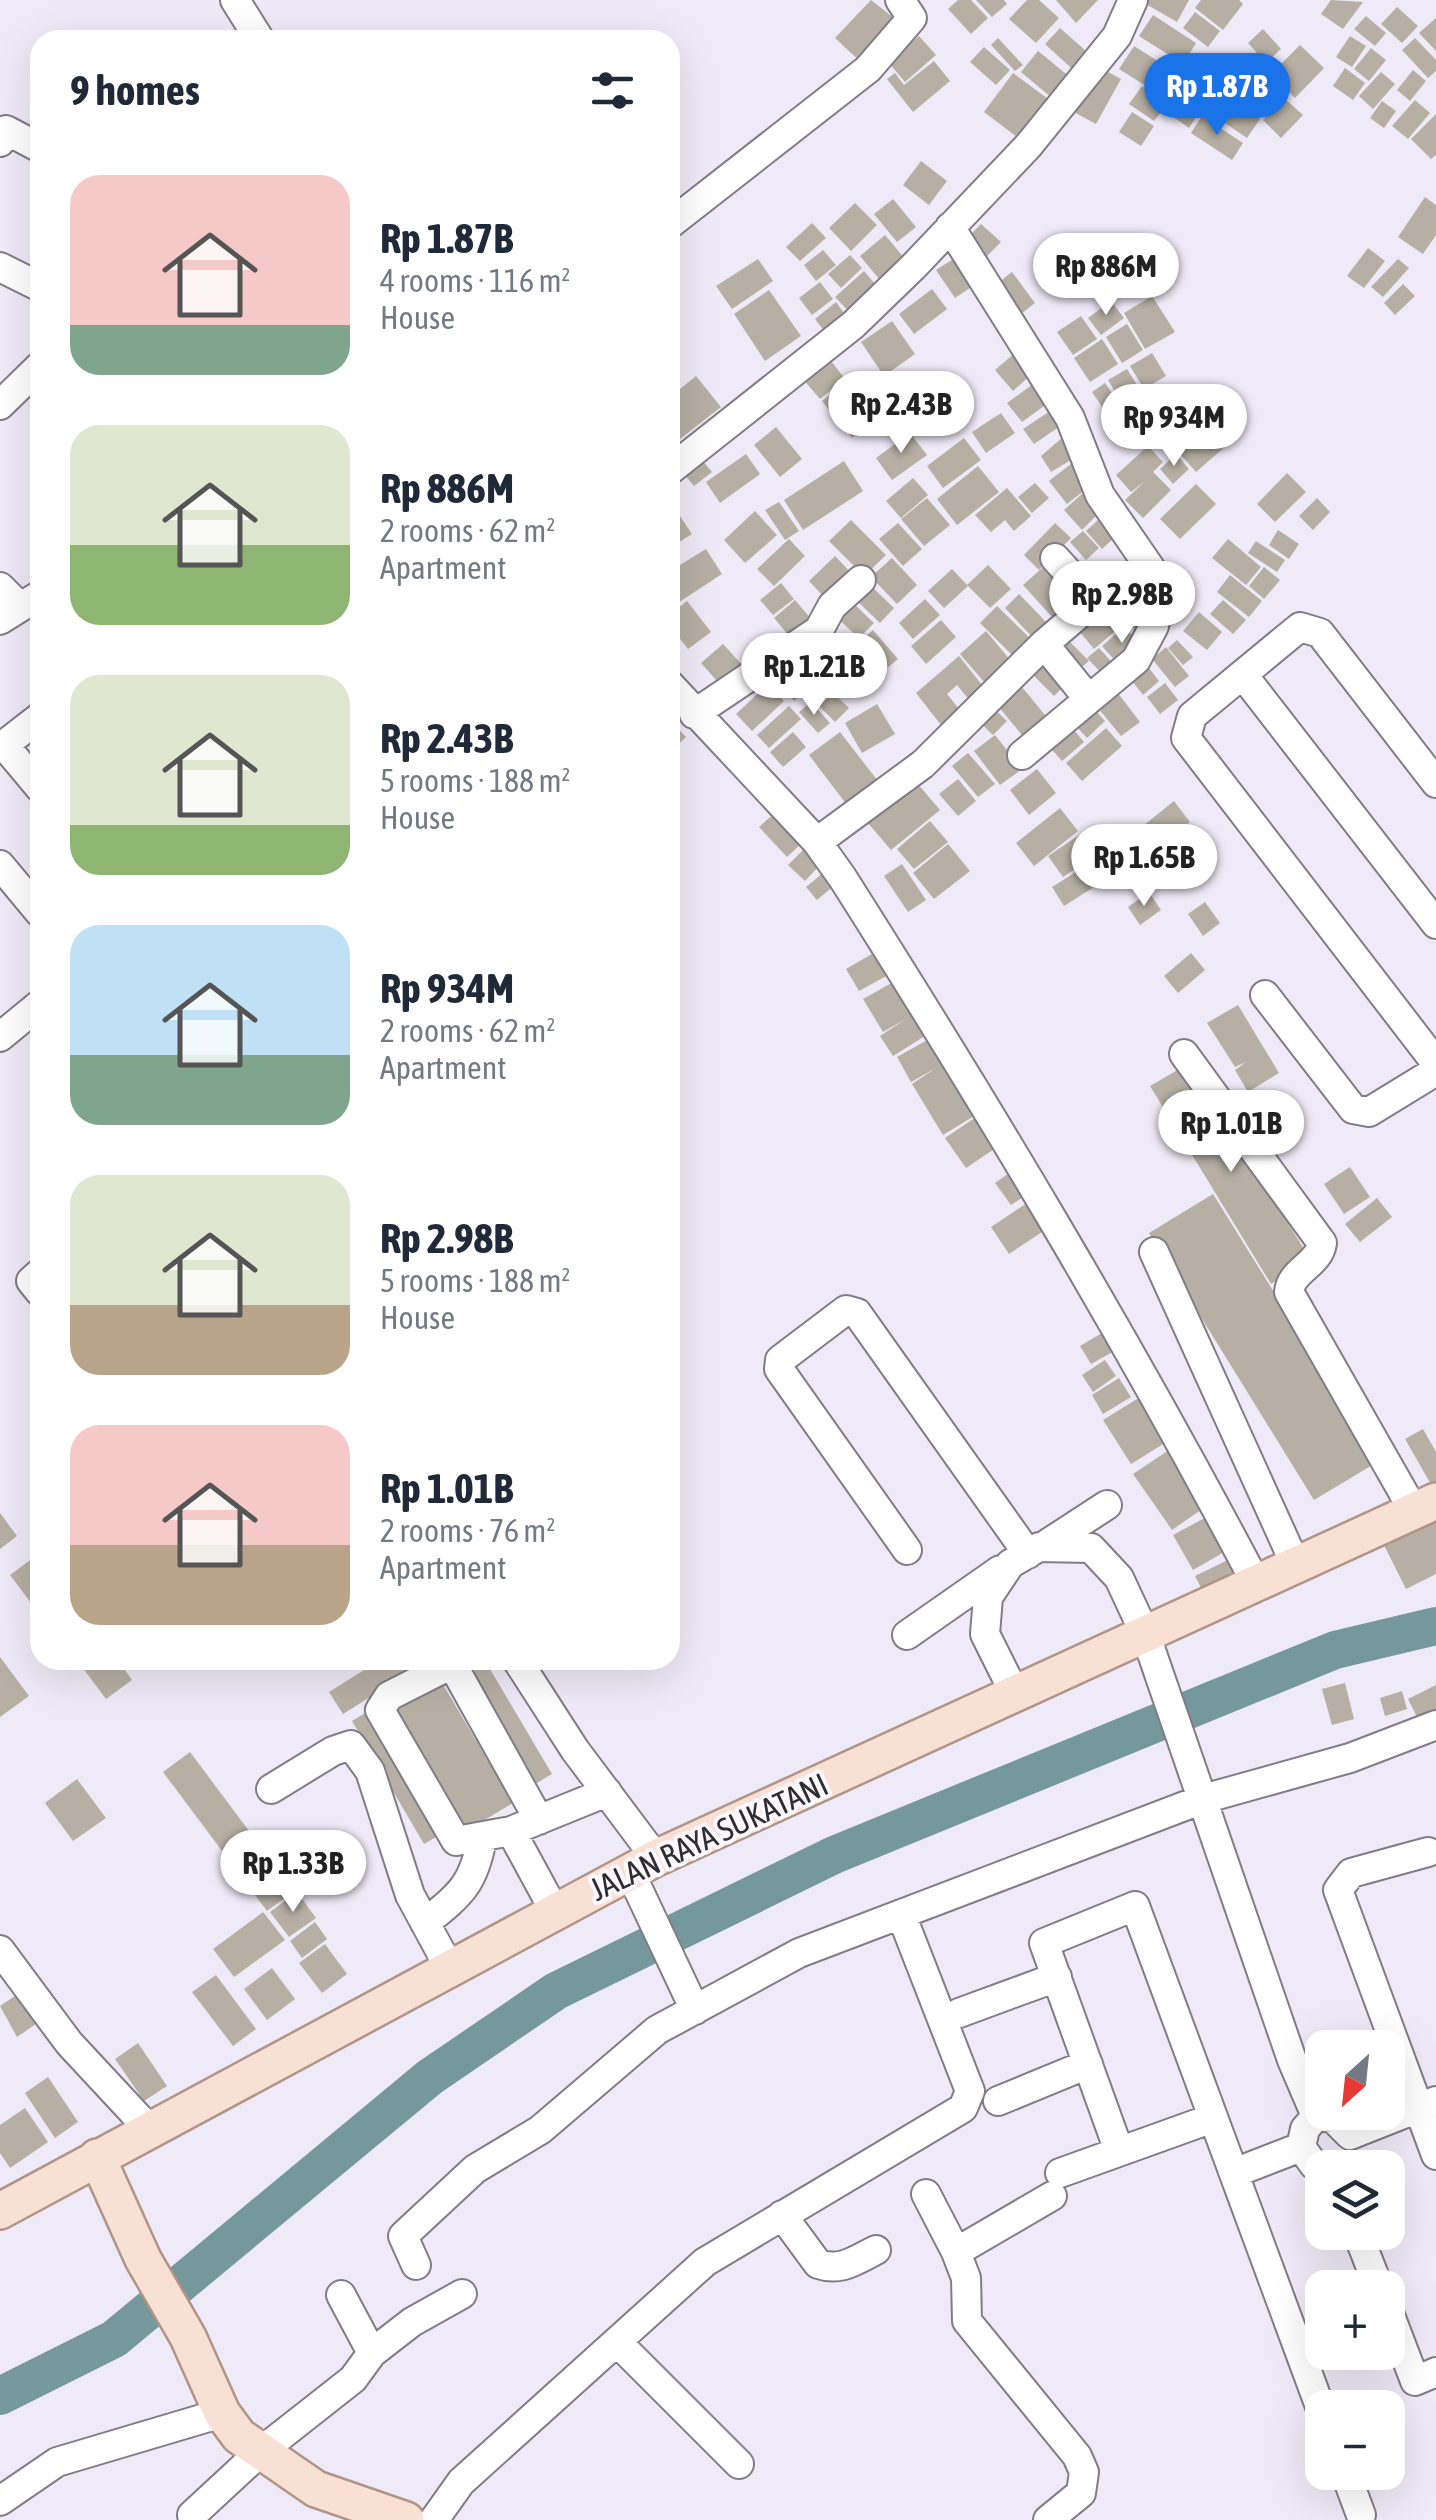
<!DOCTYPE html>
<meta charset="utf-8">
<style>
:root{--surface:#fff;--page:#f6f6f7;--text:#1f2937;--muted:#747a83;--accent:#1a73e8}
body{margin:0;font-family:"Asap Condensed",sans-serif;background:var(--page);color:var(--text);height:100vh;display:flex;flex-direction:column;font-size:38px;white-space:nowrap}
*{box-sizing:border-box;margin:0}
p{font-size:32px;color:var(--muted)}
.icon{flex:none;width:55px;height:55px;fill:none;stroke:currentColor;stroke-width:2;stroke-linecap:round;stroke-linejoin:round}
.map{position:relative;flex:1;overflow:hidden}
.panel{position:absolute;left:30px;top:30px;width:650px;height:1640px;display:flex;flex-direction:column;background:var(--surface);border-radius:30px;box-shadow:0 10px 40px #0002}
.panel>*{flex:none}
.needle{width:65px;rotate:207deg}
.tools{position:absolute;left:1305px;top:2030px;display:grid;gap:20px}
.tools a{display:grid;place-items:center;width:100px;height:100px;border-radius:20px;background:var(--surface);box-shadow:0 10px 40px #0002;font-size:50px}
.price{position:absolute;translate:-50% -85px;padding:0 22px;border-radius:35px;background:#fff;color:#222;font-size:32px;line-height:65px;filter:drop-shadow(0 2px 5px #0008)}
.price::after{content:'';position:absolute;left:50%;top:60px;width:30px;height:22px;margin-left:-15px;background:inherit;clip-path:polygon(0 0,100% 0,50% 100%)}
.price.current{background:var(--accent);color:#fff}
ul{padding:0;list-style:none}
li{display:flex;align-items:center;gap:30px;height:250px;padding:0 40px}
li span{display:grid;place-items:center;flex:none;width:280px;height:200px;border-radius:30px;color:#555}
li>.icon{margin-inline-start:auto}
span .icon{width:120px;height:120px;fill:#fffc;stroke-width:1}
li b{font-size:42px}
h2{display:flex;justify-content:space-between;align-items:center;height:120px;padding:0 40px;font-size:42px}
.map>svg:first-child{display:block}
</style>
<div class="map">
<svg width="1436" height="2520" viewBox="0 0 1436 2520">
<rect width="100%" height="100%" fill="#efeaf7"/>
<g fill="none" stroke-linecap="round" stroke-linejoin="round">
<!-- river -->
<path stroke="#74989b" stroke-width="38" d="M0 2396 114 2339 430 2077 556 1991 834 1855 1335 1650 1436 1626"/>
</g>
<!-- building -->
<path fill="#b7afa3" d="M871 0 904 26 866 67 835 38Z
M958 0H971L988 18 971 34 948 9Z
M976 0H1004L1007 4 992 17Z
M1027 0H1039L1059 18 1036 43 1009 19Z
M1056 0H1098L1076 23Z
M1139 0H1189L1177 22Z
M1201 0H1239L1243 4 1223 30 1195 8Z
M1331 0 1363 2 1343 29 1321 14Z
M1397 7 1418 26 1402 43 1381 24Z
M1195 12 1220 31 1208 47 1183 28Z
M1153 15 1196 43 1183 64 1139 36Z
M1366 16 1386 33 1375 46 1354 29Z
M1436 18V51L1419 33Z
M1060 28 1095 59 1080 76 1045 44Z
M1263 29 1281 49 1266 63 1248 43Z
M919 36 936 55 905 82 888 62Z
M1350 36 1366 46 1352 67 1336 57Z
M998 38 1023 65 1015 71 991 45Z
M1415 38 1436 60V71L1428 78 1402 50Z
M1300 45 1324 68 1295 98 1271 74Z
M1134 46 1177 73 1162 96 1119 69Z
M984 47 1010 70 996 85 970 62Z
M1371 48 1386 60 1369 81 1354 69Z
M1038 51 1070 77 1052 98 1021 72Z
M1190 59 1216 80 1202 98 1176 78Z
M934 61 950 81 913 112 887 79 895 73 904 85Z
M1095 65 1121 79 1096 124 1070 110Z
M1345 68 1365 83 1353 100 1333 86Z
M1413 70 1426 81 1410 101 1397 90Z
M1381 72 1395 84 1373 109 1359 96Z
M1013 73 1055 104 1025 143 984 112Z
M1142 86 1167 104 1154 121 1129 104Z
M1219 86 1236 96 1222 122 1204 111Z
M1187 93 1205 103 1189 128 1172 116Z
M1284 98 1303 115 1281 138 1263 120Z
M1415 100 1430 113 1408 139 1392 126Z
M1382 101 1396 111 1384 128 1370 118Z
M1238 105 1260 119 1247 138 1225 123Z
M1132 112 1154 126 1141 146 1119 132Z
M1436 114V155L1431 159 1411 139Z
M1202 116 1243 143 1232 160 1191 133Z
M921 161 947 181 929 205 903 185Z
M1425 197 1436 205V235L1423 254 1398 237Z
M893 199 916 227 897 242 874 214Z
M855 203 877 225 851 251 829 228Z
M812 223 826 238 800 261 786 247Z
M981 224 1001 242 986 257 967 238Z
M885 235 910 265 885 286 860 256Z
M1368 248 1385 261 1364 288 1347 276Z
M823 250 836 265 816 281 804 265Z
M850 255 862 268 841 288 828 274Z
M958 256 976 284 955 298 936 270Z
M758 259 773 281 732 309 716 286Z
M1398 259 1409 268 1383 297 1371 287Z
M864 271 882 292 854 317 835 297Z
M1012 272 1035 303 1017 317 994 286Z
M820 282 833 299 812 315 799 298Z
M1403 284 1415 296 1395 315 1384 303Z
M932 289 947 309 914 334 899 314Z
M769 290 801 336 765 361 734 314Z
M1152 296 1175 332 1145 349 1124 313Z
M1111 301 1124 318 1101 335 1088 318Z
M836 302 849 320 828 336 815 319Z
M1081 316 1097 339 1073 355 1057 332Z
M892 321 915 354 884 376 861 342Z
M1127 324 1143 350 1122 363 1106 337Z
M1102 339 1118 364 1090 382 1074 358Z
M1016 352 1034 372 1013 391 995 370Z
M1152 353 1166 376 1144 389 1130 366Z
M828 357 845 379 820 399 802 378Z
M1127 369 1140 390 1121 401 1108 380Z
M696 376 721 407 680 439 670 427V397Z
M869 377 879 391 900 377 912 394 880 417 857 386Z
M1036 382 1051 401 1022 422 1007 403Z
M845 383 875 420 852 438 822 401Z
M1105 383 1118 402 1105 411 1092 392Z
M1137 395 1163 422 1139 445 1113 419Z
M1053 409 1063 424 1034 444 1023 429Z
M1001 413 1015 433 986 453 972 432Z
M1210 426 1227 445 1196 472 1180 454Z
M776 427 802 459 780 477 754 445Z
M1070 431 1084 452 1051 472 1041 456Z
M910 433 927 455 892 480 876 458Z
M964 438 981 460 943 488 927 466Z
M1148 446 1163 462 1153 472 1171 490 1143 518 1125 500 1145 481 1131 492 1116 475Z
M746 454 760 474 720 503 706 482Z
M1176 454 1189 469 1173 484 1160 469Z
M701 459 712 472 694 486 684 474Z
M1076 460 1094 483 1067 504 1049 481Z
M844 461 863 491 803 530 784 500Z
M978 466 999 492 957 525 937 499Z
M1287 473 1306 492 1275 522 1257 504Z
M913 478 928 495 901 518 886 501Z
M1035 483 1049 498 1032 513 1018 497Z
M1196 484 1216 504 1180 539 1160 519Z
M1007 488 1031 516 1014 531 1005 520 991 532 975 515Z
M1084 492 1101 511 1082 530 1064 510Z
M927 498 950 525 924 546 901 519Z
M1317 498 1330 512 1313 530 1299 516Z
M670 501 692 534 670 548Z
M779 502 799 531 785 540 765 510Z
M755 511 777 535 745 563 724 540Z
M1107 512 1123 530 1102 549 1086 531Z
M851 520 886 555 864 576 829 541Z
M898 523 922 549 903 566 879 539Z
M1055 523 1071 538 1039 570 1024 555Z
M1278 530 1299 544 1289 559 1269 545Z
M1083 531 1099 548 1086 560 1070 542Z
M789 539 805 556 774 586 757 569Z
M1228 539 1261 567 1246 585 1212 558Z
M1256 541 1285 560 1277 572 1248 553Z
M706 549 722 574 670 608V571Z
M835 556 855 577 828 601 809 581Z
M1133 557 1160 586 1138 607 1147 617 1134 629 1111 605 1124 592 1111 578Z
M892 558 917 585 897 604 871 577Z
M1050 561 1065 578 1047 595 1068 577 1091 604 1062 628 1023 585Z
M988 565 1011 589 990 608 967 585Z
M1264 567 1280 580 1264 599 1249 586Z
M952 569 968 586 944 608 928 591Z
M1230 575 1262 601 1249 617 1217 592Z
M865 580 894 608 880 623 851 595Z
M781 583 794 599 773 615 760 600Z
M1019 594 1050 626 1035 640 1005 608Z
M925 599 940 615 913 639 899 623Z
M795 600 817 626 796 644 774 618Z
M1223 600 1246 620 1233 634 1210 614Z
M687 601 711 632 688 649 670 626V614Z
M852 602 874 623 859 638 837 618Z
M997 606 1035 643 1018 661 980 623Z
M1106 608 1121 626 1094 649 1079 631Z
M1199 612 1222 632 1207 650 1183 631Z
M941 620 956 637 926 664 911 646Z
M1124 627 1142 646 1120 666 1102 646Z
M873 630 898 659 874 679 850 651Z
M986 631 1011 661 985 683 960 654Z
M1067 639 1089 661 1077 671 1056 649Z
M1177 640 1193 657 1183 665 1168 648Z
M723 644 745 668 723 688 701 663Z
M1166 647 1189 676 1175 687 1152 659Z
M1099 648 1118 669 1107 679 1087 658Z
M959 656 986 690 971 702 957 685 947 694 964 715 945 730 916 693Z
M1142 659 1159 681 1143 695 1125 672Z
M1047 661 1068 682 1054 696 1033 675Z
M789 663 810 688 794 701 773 675Z
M809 663 823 680 813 688 799 671Z
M1017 681 1050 721 1026 740 993 700Z
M1165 683 1178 700 1160 714 1147 697Z
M768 684 784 701 752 731 736 714Z
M1114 688 1140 722 1121 736 1094 703Z
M833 693 849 708 835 722 819 706Z
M670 700 682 714 672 722 686 737 672 750Z
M811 702 830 723 818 733 799 712Z
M988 703 1007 721 993 735 974 717Z
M877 704 895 734 862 753 845 723Z
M1089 704 1105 721 1087 738 1071 721Z
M789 706 801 719 769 748 757 735Z
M1067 722 1084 742 1062 761 1044 741Z
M1106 728 1122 746 1082 781 1066 763Z
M793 732 806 747 783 767 770 752Z
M840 732 881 785 850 809 809 755Z
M995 735 1022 769 1000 785 974 751Z
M968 753 995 784 978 797 952 766Z
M1037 769 1056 793 1029 815 1010 790Z
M911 776 940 810 891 850 862 816Z
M958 779 976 801 958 816 939 794Z
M1174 801 1190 822 1159 846 1143 826Z
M1060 808 1078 831 1034 866 1016 843Z
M777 811 804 841 787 857 759 827Z
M930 821 948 842 914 869 897 849Z
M1088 829 1102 851 1063 877 1048 856Z
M948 844 970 871 934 899 913 873Z
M806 847 822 863 805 881 788 865Z
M1131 850 1156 879 1138 895 1113 866Z
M1090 863 1102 882 1064 906 1052 887Z
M902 864 926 900 908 912 884 876Z
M824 872 835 885 817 900 806 887Z
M1149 892 1161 910 1140 925 1128 907Z
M1205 902 1220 923 1203 936 1188 914Z
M877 951 890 974 859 991 846 969Z
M1191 953 1205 970 1178 993 1164 976Z
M895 981 925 1036 893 1056 880 1036 906 1019 883 1032 863 999Z
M1238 1005 1279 1073 1248 1092 1235 1070 1246 1062 1235 1067 1207 1023Z
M938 1034 984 1110 943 1135 912 1084 936 1068 911 1082 897 1057Z
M1188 1064 1311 1260 1271 1284 1150 1086Z
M982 1113 1003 1143 966 1168 945 1138Z
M1021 1165 1037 1188 1011 1205 995 1183Z
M1350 1167 1370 1197 1344 1214 1324 1184Z
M1213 1194 1379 1461 1314 1500 1149 1233Z
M1377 1198 1392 1217 1360 1242 1345 1224Z
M1033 1199 1051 1226 1009 1254 991 1227Z
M1114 1326 1125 1345 1091 1364 1080 1346Z
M1105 1360 1116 1376 1093 1392 1082 1375Z
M1119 1378 1131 1397 1103 1414 1092 1395Z
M1145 1394 1173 1438 1131 1464 1103 1420Z
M1423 1429 1436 1452V1493L1405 1439Z
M1172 1448 1211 1503 1172 1530 1133 1474Z
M0 1513 17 1536 0 1549Z
M1214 1513 1233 1547 1193 1570 1173 1535Z
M1436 1515V1574L1406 1589 1382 1541Z
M37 1555 40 1559V1615L10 1575Z
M1236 1556 1247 1578 1206 1598 1195 1576Z
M0 1657 29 1696 0 1717Z
M77 1660H118L132 1680 106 1699Z
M380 1660H429L343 1714 329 1692Z
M487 1664 552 1774 532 1786 467 1675Z
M441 1681 513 1803 456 1837 384 1714Z
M1345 1683 1354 1719 1332 1725 1322 1689Z
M1436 1685V1710L1418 1719 1408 1699Z
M1402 1691 1407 1709 1385 1716 1380 1698Z
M372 1709 445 1832 424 1844 352 1721Z
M190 1752 294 1891 267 1911 163 1772Z
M77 1779 106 1818 73 1841 45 1803Z
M297 1892 316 1918 289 1937 270 1912Z
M263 1912 285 1940 234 1977 213 1949Z
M315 1922 327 1939 302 1958 290 1941Z
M325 1944 347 1974 322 1993 299 1963Z
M272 1968 295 1999 267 2020 244 1989Z
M216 1975 256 2029 233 2046 192 1992Z
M27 1988 46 2017 17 2037 0 2006Z
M138 2043 167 2086 144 2101 115 2059Z
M48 2077 78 2122 55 2138 25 2093Z
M25 2108 48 2142 10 2168 0 2153V2125Z"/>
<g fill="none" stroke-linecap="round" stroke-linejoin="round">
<defs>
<path id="minor" d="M235 0 260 40
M0 142 6 130 40 148
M670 224 868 69 912 18 900 0
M950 227 1070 418 1100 495 1162 585 1154 626 1136 660 1022 755
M0 267 40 287
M0 405 40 366
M670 470 853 325 913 267 1029 145 1117 36 1133 0
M1055 558 1094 601 1044 644 1087 697
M0 587 20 607
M0 620 40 595
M1243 675 1436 924
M670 685 817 842 842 877C990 1110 1128 1340 1257 1585
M694 714 819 630 832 606 861 580
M4 745 40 788
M0 748 40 717
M1436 783 1320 633 1300 627 1192 716 1186 738 1436 1063
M817 842 923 764 1044 644
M0 865 40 913
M1265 995 1353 1109 1369 1112 1436 1071
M0 1037 40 1004
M1184 1054 1322 1243C1319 1265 1291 1270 1289 1292L1415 1513
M1154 1252 1297 1568
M40 1273 31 1281 40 1292
M1047 1544 1107 1505
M907 1550 779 1369 780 1360 846 1310 857 1313 1028 1554
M907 1635 1000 1570
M460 1660 389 1696 380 1710 456 1841 511 1831 607 1792
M517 1660 575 1750 656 1858
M452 1664 539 1820
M1016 1696 985 1634 988 1597 1010 1564 1039 1547 1091 1548 1119 1578 1146 1636 1292 2060 1316 2116 1333 2118 1350 2135 1436 2101
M271 1789 333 1751 351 1745 370 1771 410 1895 449 1967
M511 1831 554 1910
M1428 1852 1351 1873 1338 1890 1436 2155
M630 1872 695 2010
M425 1923C461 1894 474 1884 482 1838
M0 1950 69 2043 149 2129
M959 2013 1057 1977
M998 2101 1088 2064
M1316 2116 1305 2129 1301 2147 1314 2165 1332 2168
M1119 2151 1044 1943 1135 1906 1322 2412
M1060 2173 1213 2118
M1234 2173 1301 2147
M926 2194 956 2252
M782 2215 818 2264C841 2272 856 2260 876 2250
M1357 2232 1379 2288
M416 2265 403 2236 475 2169 540 2130 657 2030 799 1953 1203 1799 1350 1758 1436 1725
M1388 2310 1415 2381 1436 2372
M617 2342 739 2464
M372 2353 412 2322 462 2294
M1345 2472 1361 2515
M0 2501 57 2462 222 2413
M192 2515 259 2453 353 2379 372 2353 341 2295
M434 2520 461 2482 705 2262 963 2108 970 2091 901 1914
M1048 2520 1081 2493 1084 2472 1077 2456 967 2321 966 2278 956 2252 1052 2196"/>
<path id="major" d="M97 2157 143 2259 188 2337 222 2413 239 2436 316 2489 406 2520
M0 2211 656 1858 1436 1501"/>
</defs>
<!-- minor casing -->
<use href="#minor" stroke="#817c87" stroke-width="32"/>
<!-- major casing -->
<use href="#major" stroke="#b09488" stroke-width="40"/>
<!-- minor -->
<use href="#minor" stroke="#fff" stroke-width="28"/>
<!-- major -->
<use href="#major" stroke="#f9e0d4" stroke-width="35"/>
</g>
<g text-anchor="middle" stroke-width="8" stroke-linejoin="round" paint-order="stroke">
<!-- street labels -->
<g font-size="32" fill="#2f2d32" stroke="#fbf8fe">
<text transform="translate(709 1837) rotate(-25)" y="11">JALAN RAYA SUKATANI</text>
</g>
</g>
</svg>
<div class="tools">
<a><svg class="needle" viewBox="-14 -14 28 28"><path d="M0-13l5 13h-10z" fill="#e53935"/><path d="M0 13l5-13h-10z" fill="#747a83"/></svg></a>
<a><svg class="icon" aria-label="layers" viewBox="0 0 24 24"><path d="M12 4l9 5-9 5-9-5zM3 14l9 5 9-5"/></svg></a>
<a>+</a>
<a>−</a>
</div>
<b class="price current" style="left:1217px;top:138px">Rp 1.87B</b>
<b class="price" style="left:1106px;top:318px">Rp 886M</b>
<b class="price" style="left:901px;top:456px">Rp 2.43B</b>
<b class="price" style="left:1174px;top:469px">Rp 934M</b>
<b class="price" style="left:1122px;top:646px">Rp 2.98B</b>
<b class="price" style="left:814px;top:718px">Rp 1.21B</b>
<b class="price" style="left:1144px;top:909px">Rp 1.65B</b>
<b class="price" style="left:1231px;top:1175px">Rp 1.01B</b>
<b class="price" style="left:293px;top:1915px">Rp 1.33B</b>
<section class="panel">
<h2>9 homes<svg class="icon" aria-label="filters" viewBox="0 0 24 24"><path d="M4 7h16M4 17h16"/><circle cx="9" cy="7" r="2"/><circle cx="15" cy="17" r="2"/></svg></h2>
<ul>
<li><span style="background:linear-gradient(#f6c9c9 75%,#7fa58c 0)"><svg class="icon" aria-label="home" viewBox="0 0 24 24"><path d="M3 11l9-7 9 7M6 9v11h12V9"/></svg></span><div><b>Rp 1.87B</b><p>4 rooms · 116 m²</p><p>House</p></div></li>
<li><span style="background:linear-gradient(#dfe7d0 60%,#8fb573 0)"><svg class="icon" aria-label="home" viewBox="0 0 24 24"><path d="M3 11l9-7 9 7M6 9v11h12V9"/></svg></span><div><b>Rp 886M</b><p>2 rooms · 62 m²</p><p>Apartment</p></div></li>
<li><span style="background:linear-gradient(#dfe7d0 75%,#8fb573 0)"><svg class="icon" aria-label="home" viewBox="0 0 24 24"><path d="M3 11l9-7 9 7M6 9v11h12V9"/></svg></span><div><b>Rp 2.43B</b><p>5 rooms · 188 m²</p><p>House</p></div></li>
<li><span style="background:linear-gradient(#bfe0f5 65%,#7fa58c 0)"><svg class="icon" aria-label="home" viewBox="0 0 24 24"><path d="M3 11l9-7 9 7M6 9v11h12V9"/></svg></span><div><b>Rp 934M</b><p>2 rooms · 62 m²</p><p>Apartment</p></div></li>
<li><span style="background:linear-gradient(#dfe7d0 65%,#b9a48a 0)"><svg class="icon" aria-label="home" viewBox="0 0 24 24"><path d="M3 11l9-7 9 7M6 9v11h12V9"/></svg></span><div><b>Rp 2.98B</b><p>5 rooms · 188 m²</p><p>House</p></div></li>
<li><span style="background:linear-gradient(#f6c9c9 60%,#b9a48a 0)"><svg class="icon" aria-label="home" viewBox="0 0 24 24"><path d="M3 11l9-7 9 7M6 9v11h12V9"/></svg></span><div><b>Rp 1.01B</b><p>2 rooms · 76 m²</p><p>Apartment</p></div></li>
</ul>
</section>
</div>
